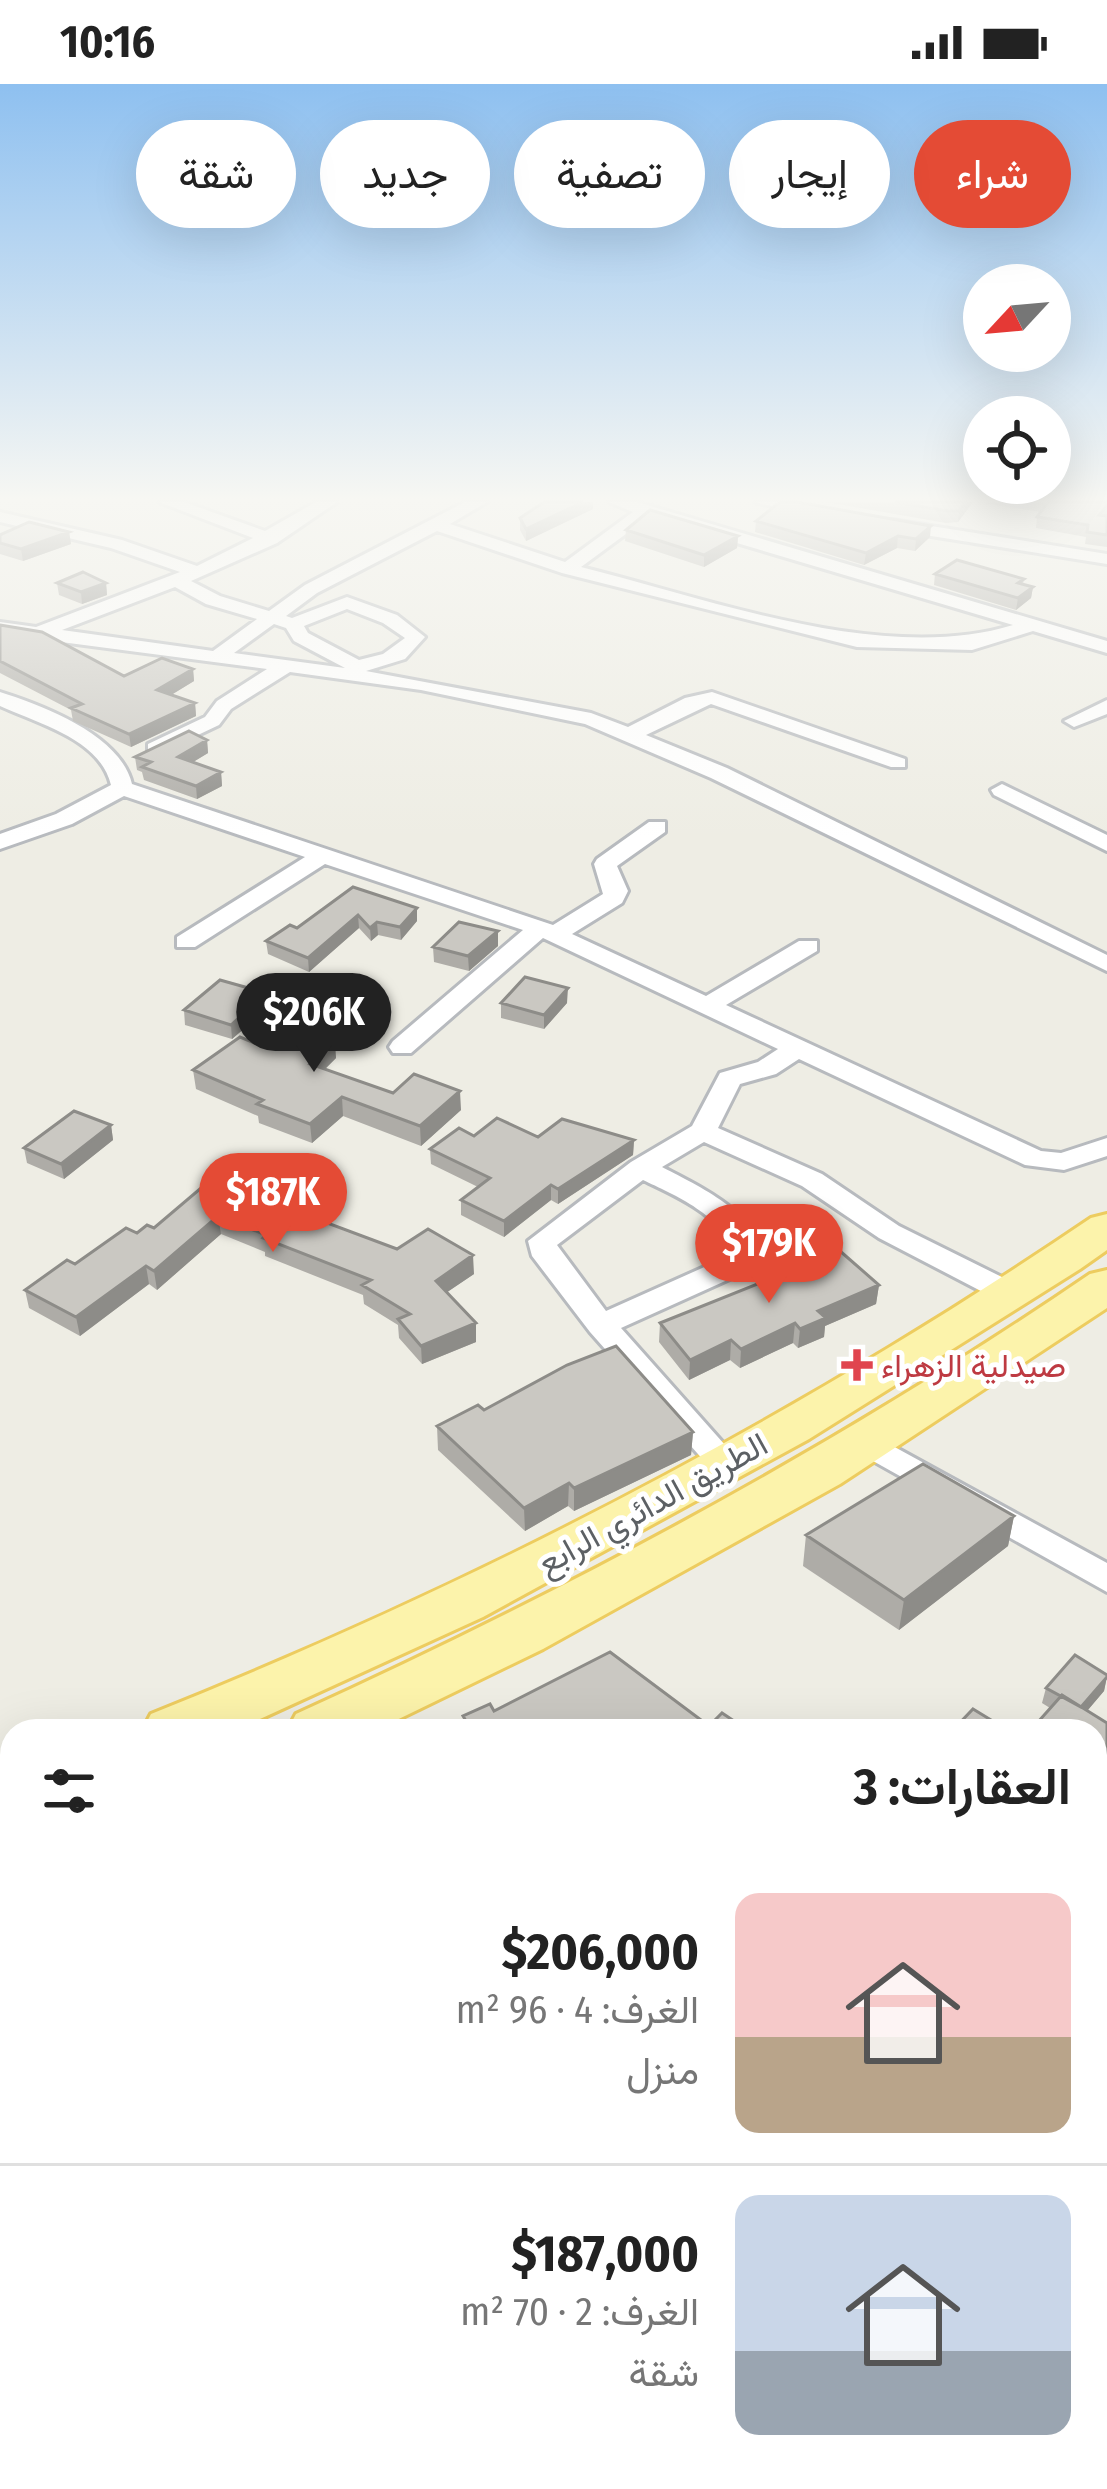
<!DOCTYPE html>
<html lang="ar">
<meta charset="utf-8">
<style>
:root{--surface:#fff;--page:#f2f2f2;--text:#222;--muted:#767676;--line:#e0e0e0;--accent:#e44b35}
body{margin:0;font-family:"Fira Sans Condensed",Vazirmatn,sans-serif;background:var(--page);color:var(--text);direction:rtl;height:100vh;display:flex;flex-direction:column;font-size:45px;white-space:nowrap}
*{box-sizing:border-box;margin:0}
p{font-size:39px;color:var(--muted)}
.icon{flex:none;width:66px;height:66px;fill:none;stroke:currentColor;stroke-width:2;stroke-linecap:round;stroke-linejoin:round}
.map{position:relative;flex:1;overflow:hidden;direction:ltr}
.sheet{position:absolute;left:0px;top:1635px;width:1107px;height:771px;display:flex;flex-direction:column;background:var(--surface);border-radius:36px 36px 0 0;box-shadow:0 12px 48px #0002;direction:rtl}
.sheet>*{flex:none}
.guide{position:absolute;left:36px;top:36px;width:1035px;height:108px;direction:rtl;display:flex;gap:24px}
.needle{width:78px;rotate:244deg}
.buttons{position:absolute;left:963px;top:180px;display:grid;gap:24px}
.buttons a{display:grid;place-items:center;width:108px;height:108px;border-radius:50%;background:var(--surface);box-shadow:0 12px 48px #0002;font-size:60px}
.price{position:absolute;translate:-50% -102px;padding:0 27px;border-radius:42px;background:var(--accent);color:#fff;font-size:39px;line-height:78px;filter:drop-shadow(0 3px 6px #0008)}
.price::after{content:'';position:absolute;left:50%;top:72px;width:36px;height:27px;margin-left:-18px;background:inherit;clip-path:polygon(0 0,100% 0,50% 100%)}
.price.selected{background:#222;color:#fff}
ul{padding:0;list-style:none}
li{display:flex;align-items:center;gap:36px;height:300px;padding:0 36px}
li+li{border-top:3px solid var(--line)}
li span{display:grid;place-items:center;flex:none;width:336px;height:240px;border-radius:24px;color:#555}
li>.icon{margin-inline-start:auto}
span .icon{width:144px;height:144px;fill:#fffc;stroke-width:1}
li b{font-size:51px}
h2{display:flex;justify-content:space-between;align-items:center;height:144px;padding:0 36px;font-size:51px}
.pill{padding:0 42px;border-radius:54px;background:var(--surface);box-shadow:0 12px 48px #0002;font-size:42px;line-height:108px}
.pill.selected{background:var(--accent);color:#fff}
.status{display:flex;justify-content:space-between;align-items:center;height:84px;padding:0 60px;background:var(--surface);direction:ltr}
.status svg{height:33px;fill:currentColor}
.map>svg:first-child{display:block}
</style>
<div class="status"><b>10:16</b><svg viewBox="0 0 49 12"><path d="M0 12V9h3v3zM5 12V6h3v6zM10 12V3h3v9zM15 12V0h3v12zM26 1h20v11H26zM47 4h2v5h-2z"/></svg></div>
<div class="map">
<svg width="1107" height="2405" viewBox="0 0 1107 2405">
<rect width="100%" height="100%" fill="#eeede4"/>
<g fill="none" stroke-linecap="round" stroke-linejoin="round">
<defs>
<path id="minor" d="M159 418H184L265 447 316 418H337L277 459 191 497 220 512 269 527 305 501 465 418H487L450 440 565 478 633 428 609 418H637L1107 557V569L1033 547 972 566 857 563 562 489 437 447 317 509 286 532 292 534 347 513 397 531 425 553 405 575 366 587 591 629 628 643 685 614 712 608 905 675V683H891L711 620 646 651 727 684 1107 871V887L711 694 585 640 421 606 290 588 231 625 219 641 162 668H148V660L205 633 217 617 267 585 0 550V538L36 543 180 488 111 464 0 438V428L122 456 197 482 253 454ZM649 433 1013 541C884 581 710 515 581 483ZM175 503 206 520 257 535 213 567 62 546ZM347 525 383 539 405 554 383 570 359 576 308 549 304 542ZM274 540 286 544 294 557 345 584 234 569Z
M755 418H792L824 428 816 433Z
M893 436 1107 470V480L887 445 884 441Z
M0 608C45 622 121 652 132 700L553 841 603 810 594 780 597 775 649 738H665V748L617 782 628 807 622 819 572 850 706 912 799 857H817V867L726 921 1041 1067 1061 1069 1107 1054V1072L1064 1086 1025 1081 799 975 776 990 740 1000 718 1044 822 1090 899 1142 1024 1204 1028 1211 1013 1221 1002 1218 879 1154 802 1102 704 1058 662 1083C694 1100 778 1137 754 1184L621 1244 741 1379 737 1387H713L590 1248 532 1172 528 1157 631 1078 692 1042 720 989 758 978 778 965 543 854 411 969H393L389 963 393 957 523 846 325 780 195 863H177V853L305 773 124 712 72 740 0 765V750L56 730 111 701C100 655 39 640 0 622ZM643 1096C672 1110 731 1134 729 1172L606 1227 557 1161Z
M1107 616V630L1074 643 1064 637Z
M1002 700 1107 751V767L994 711 991 706Z
M869 1349 1107 1479V1508L857 1368 853 1360 857 1352Z
M0 2114 12 2119V2183L0 2178Z
M158 2394H217L221 2405H163Z"/>
<path id="primary" d="M1107 1130V1166L1080 1185 809 1355 483 1533 234 1647H142L151 1630C479 1499 798 1333 1091 1134Z
M1107 1186V1224L840 1400 543 1565 374 1647H287L296 1630C573 1504 838 1362 1090 1190Z
M12 1685V1736L0 1741V1689Z
M12 1750V1805L0 1809V1754Z"/>
</defs>
<!-- minor casing -->
<use href="#minor" stroke="#b7babe" stroke-width="6"/>
<!-- primary casing -->
<use href="#primary" stroke="#edcc5f" stroke-width="6"/>
<!-- minor -->
<use href="#minor" fill="#fff" fill-rule="evenodd"/>
<!-- primary -->
<use href="#primary" fill="#fcf3ab" fill-rule="evenodd"/>
</g>
<!-- wall -->
<path fill="#aeaca7" d="M826 418H973L958 438 946 439Z
M977 418H1107V463L1085 460 1086 453 1036 444 1037 433 1041 428Z
M593 425 526 457 520 446V434Z
M756 437 930 453 915 467 897 464 864 481 755 448Z
M626 446 738 452 737 464 704 483 625 457Z
M69 448 71 460 23 477 0 470V451Z
M935 490 1024 495 1023 500 1033 503 1031 514 1016 526 934 501Z
M57 499H106L107 511 82 520 59 511Z
M0 541 124 592 193 585 194 597 171 611 195 619 196 632 131 663 73 637 71 626 0 589Z
M207 656 208 669 193 678 221 688 222 702 197 715 144 696 142 688 137 686 135 673Z
M353 803 417 837 401 856 378 851 371 857 359 844 309 888 268 870 266 857 297 844Z
M498 862 469 887 434 878 433 863Z
M501 919H567L544 945 501 934Z
M334 921 335 940 328 949 336 974 325 985 393 1009 461 1026 421 1062 343 1032 312 1059 259 1039 258 1032 196 1005 193 986 262 962Z
M268 924 232 955 185 941 184 926Z
M111 1041 113 1056 64 1095 27 1079 24 1064Z
M474 1052 634 1056 633 1071 558 1120 551 1116 504 1153 461 1131V1116L478 1103 431 1080 430 1065Z
M227 1082 294 1127 397 1165 474 1190 447 1208 476 1239V1258L422 1280 399 1254 398 1241 364 1220 363 1211 265 1172V1168L221 1150 157 1206 149 1200 80 1252 29 1224 25 1206 137 1149 154 1144Z
M879 1201 876 1220 825 1242 824 1253 798 1264 793 1259 740 1284 730 1276 689 1296 659 1258 660 1239Z
M484 1326 693 1348 691 1371 574 1427 568 1422 525 1447 438 1366 437 1342Z
M1014 1432 1008 1462 899 1546 803 1482 806 1451Z
M1107 1591 1104 1607 1087 1627 1107 1639V1680L1095 1694 1050 1624 1042 1619 1046 1604Z
M12 1820V1909L0 1900V1825Z
M787 2394H882L876 2405H802Z"/>
<!-- shaded-wall -->
<path fill="#8d8c88" d="M583 418H593V425L526 457V445Z
M965 418H973L958 438 959 427Z
M931 442 930 453 915 467 916 455Z
M69 448 71 460 23 477 21 465Z
M738 452 737 464 704 483V471Z
M898 452 897 464 864 481 866 469Z
M106 499 107 511 82 520 81 508Z
M1033 503 1031 514 1016 526 1018 514Z
M193 585 194 597 158 619 157 606Z
M195 619 196 632 131 663 129 650Z
M207 656 208 669 180 686 178 673Z
M221 688 222 702 197 715 196 702Z
M417 824V837L401 856 400 843Z
M358 831 359 844 309 888 308 874Z
M377 838 378 851 371 857 370 844Z
M498 847V862L469 887 468 872Z
M568 904 567 919 544 945V931Z
M266 909 268 924 232 955 231 941Z
M334 921 335 940 320 959 318 941Z
M335 956 336 974 312 998 310 980Z
M460 1007 461 1026 421 1062 420 1042Z
M342 1013 343 1032 312 1059 310 1040Z
M111 1041 113 1056 64 1095 61 1080Z
M634 1056 633 1071 558 1120V1105Z
M551 1101V1116L504 1153V1137Z
M293 1108 295 1126 279 1121Z
M218 1132 221 1150 157 1206 154 1187Z
M473 1171 474 1190 437 1215 436 1197Z
M146 1182 149 1200 80 1252 76 1233Z
M879 1201 876 1220 825 1242 824 1253 798 1264 800 1245 818 1227Z
M476 1239V1258L422 1280 421 1262Z
M795 1239 793 1259 740 1284 741 1265Z
M731 1256 730 1276 689 1296 690 1276Z
M693 1348 691 1371 574 1427V1404Z
M569 1399 568 1422 525 1447 524 1424Z
M1014 1432 1008 1462 899 1546 904 1516Z
M1107 1593 1104 1607 1076 1640 1080 1624Z
M1107 1662V1680L1095 1694V1676Z
M876 2394H882L876 2405H870Z"/>
<!-- building -->
<path fill="#cac8c2" stroke="#8d8c88" stroke-width="3" d="M544 418H583L526 445 520 434Z
M780 418H797L931 442 916 455 898 452 866 469 756 437Z
M895 418H965L959 427H948Z
M1048 418H1107V422L1099 431 1107 432V451L1087 448 1088 441 1037 433Z
M650 426 738 452 704 471 626 446Z
M29 438 69 448 21 465 0 459V451Z
M957 476 1024 495 1018 499 1033 503 1018 514 935 490Z
M83 488 106 499 81 508 57 499Z
M0 541 42 548 124 592 162 574 193 585 157 606 195 619 129 650 71 624 82 620 0 577Z
M189 647 207 656 178 673 221 688 196 702 142 683 151 678 135 673Z
M353 803 417 824 400 843 377 838 370 844 358 831 308 874 266 857 290 841 297 844Z
M459 838 498 847 468 872 433 863Z
M525 893 568 904 544 931 501 919Z
M220 896 266 909 231 941 184 926Z
M311 915 334 921 318 941 335 956 310 980 393 1009 414 990 460 1007 420 1042 342 1013 310 1040 257 1020 263 1016 193 986 240 953 262 962Z
M74 1027 111 1041 61 1080 24 1064Z
M497 1034 538 1053 562 1035 634 1056 558 1105 551 1101 504 1137 461 1116 490 1094 430 1065 459 1044 474 1052Z
M227 1082 293 1108 279 1121 397 1165 428 1145 473 1171 436 1197 476 1239 421 1262 398 1235 410 1230 362 1201 371 1196 263 1154 266 1151 218 1132 154 1187 146 1182 76 1233 25 1206 67 1176 75 1180 126 1144 137 1149 147 1141 154 1144Z
M840 1167 879 1201 818 1227 826 1234 800 1245 795 1239 741 1265 731 1256 690 1276 660 1239Z
M616 1262 693 1348 574 1404 569 1399 524 1424 437 1342 478 1321 484 1326 567 1281Z
M923 1380 1014 1432 904 1516 806 1451Z
M610 1568 709 1642 722 1629 749 1647H441L466 1637 463 1632 490 1620 494 1627Z
M1075 1571 1107 1591V1593L1081 1623 1046 1604Z
M1062 1611 1107 1639V1662L1095 1676V1647H1030Z
M973 1625 1009 1647H952Z
M12 1820V1886L0 1877V1825Z
M819 2394H876L870 2405H834Z"/>
<!-- sky -->
<linearGradient id="sky" x2="0" y2="1"><stop stop-color="#8ec0f0"/><stop offset="0.55" stop-color="#f7f7f3"/><stop offset="1" stop-color="#f7f7f3" stop-opacity="0"/></linearGradient>
<rect width="1107" height="755" fill="url(#sky)"/>
<!-- markers -->
<path fill="#e0444e" stroke="#fff" stroke-width="4.5" d="M851 1263h12v12h12v12h-12v12h-12v-12h-12v-12h12z"/>
<g text-anchor="middle" stroke-width="10" stroke-linejoin="round" paint-order="stroke">
<!-- health labels -->
<g font-size="33" fill="#be3a42" stroke="#fff" text-anchor="start">
<text x="881" y="1293">صيدلية الزهراء</text>
</g>
<!-- street labels -->
<g font-size="33" fill="#5c6064" stroke="#fff">
<text transform="translate(652 1419) rotate(-29)" y="12">الطريق الدائري الرابع</text>
</g>
</g>
</svg>
<div class="buttons">
<a><svg class="needle" viewBox="-14 -14 28 28"><path d="M0-13l5 13h-10z" fill="#e53935"/><path d="M0 13l5-13h-10z" fill="#767676"/></svg></a>
<a><svg class="icon" aria-label="locate" viewBox="0 0 24 24"><circle cx="12" cy="12" r="6"/><path d="M12 2v4M12 18v4M2 12h4M18 12h4"/></svg></a>
</div>
<b class="price selected" style="left:314px;top:991px">$206K</b>
<b class="price" style="left:273px;top:1171px">$187K</b>
<b class="price" style="left:769px;top:1222px">$179K</b>
<div class="guide">
<a class="pill selected">شراء</a>
<a class="pill">إيجار</a>
<a class="pill">تصفية</a>
<a class="pill">جديد</a>
<a class="pill">شقة</a>
</div>
<section class="sheet">
<h2>العقارات: 3<svg class="icon" aria-label="filters" viewBox="0 0 24 24"><path d="M4 7h16M4 17h16"/><circle cx="9" cy="7" r="2"/><circle cx="15" cy="17" r="2"/></svg></h2>
<ul>
<li><span style="background:linear-gradient(#f6c9c9 60%,#b9a48a 0)"><svg class="icon" aria-label="home" viewBox="0 0 24 24"><path d="M3 11l9-7 9 7M6 9v11h12V9"/></svg></span><div><b>$206,000</b><p>الغرف: 4 · 96 m²</p><p>منزل</p></div></li>
<li><span style="background:linear-gradient(#c9d6e8 65%,#9aa5b1 0)"><svg class="icon" aria-label="home" viewBox="0 0 24 24"><path d="M3 11l9-7 9 7M6 9v11h12V9"/></svg></span><div><b>$187,000</b><p>الغرف: 2 · 70 m²</p><p>شقة</p></div></li>
</ul>
</section>
</div>
